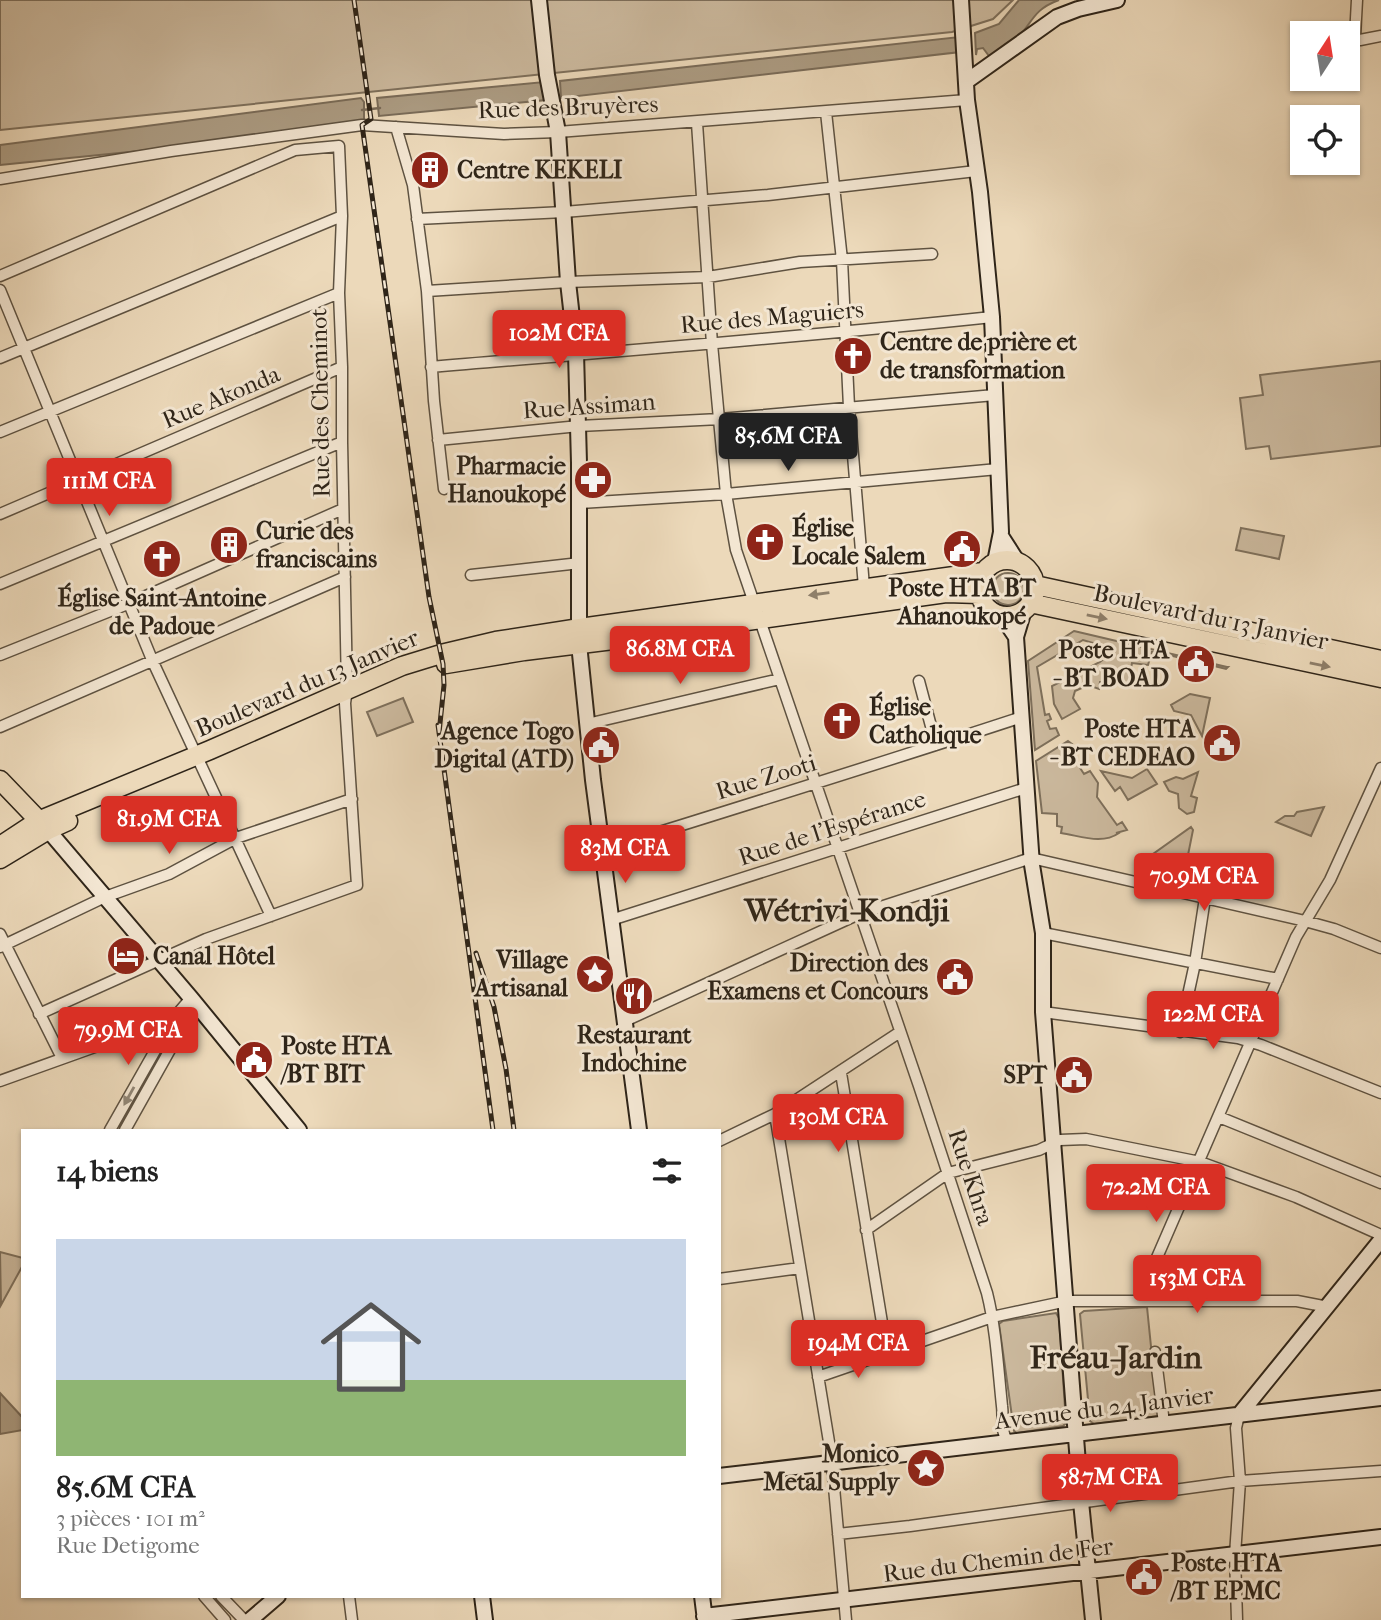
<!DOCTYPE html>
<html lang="fr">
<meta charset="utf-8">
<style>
:root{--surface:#fff;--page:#f6f6f6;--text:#222;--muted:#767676;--line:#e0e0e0;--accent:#d93025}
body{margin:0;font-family:"IM FELL French Canon",serif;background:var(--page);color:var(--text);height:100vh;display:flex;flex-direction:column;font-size:26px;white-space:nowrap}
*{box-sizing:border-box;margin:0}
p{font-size:23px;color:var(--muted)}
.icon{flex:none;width:38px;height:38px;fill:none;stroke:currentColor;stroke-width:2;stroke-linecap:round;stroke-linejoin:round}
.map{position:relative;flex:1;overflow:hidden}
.sheet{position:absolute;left:21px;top:1129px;width:700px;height:469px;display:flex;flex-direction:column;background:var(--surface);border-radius:0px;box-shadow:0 2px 5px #0004}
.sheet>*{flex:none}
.needle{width:46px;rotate:12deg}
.tools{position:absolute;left:1290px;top:21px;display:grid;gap:14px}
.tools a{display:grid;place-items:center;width:70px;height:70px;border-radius:0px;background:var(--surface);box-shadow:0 2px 5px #0004;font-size:35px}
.price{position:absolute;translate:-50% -60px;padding:0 16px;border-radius:7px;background:var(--accent);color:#fff;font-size:23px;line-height:46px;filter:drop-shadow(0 2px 4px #0008)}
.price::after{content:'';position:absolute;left:50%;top:42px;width:21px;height:16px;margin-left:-10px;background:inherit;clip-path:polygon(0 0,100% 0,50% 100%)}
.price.active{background:#222;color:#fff}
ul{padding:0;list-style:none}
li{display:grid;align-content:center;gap:14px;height:371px;padding:0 35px}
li+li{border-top:2px solid var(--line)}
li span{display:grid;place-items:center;height:217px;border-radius:0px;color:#555}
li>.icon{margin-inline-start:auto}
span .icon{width:126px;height:126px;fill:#fffc;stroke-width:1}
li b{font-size:30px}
h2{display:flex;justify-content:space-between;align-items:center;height:84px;padding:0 35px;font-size:30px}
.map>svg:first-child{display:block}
</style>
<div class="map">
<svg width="1381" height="1620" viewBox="0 0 1381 1620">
<rect width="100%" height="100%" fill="#ecd9ba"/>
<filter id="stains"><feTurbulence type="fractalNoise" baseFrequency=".00286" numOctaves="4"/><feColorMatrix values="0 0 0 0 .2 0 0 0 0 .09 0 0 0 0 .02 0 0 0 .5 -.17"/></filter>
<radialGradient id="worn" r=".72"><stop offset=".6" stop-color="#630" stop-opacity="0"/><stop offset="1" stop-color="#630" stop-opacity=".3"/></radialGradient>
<!-- green -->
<path fill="#ccba9f" stroke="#7e705c" stroke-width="2" d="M0 0H1013L993 19 952 32 0 130Z
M1381 361V446L1271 459 1269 446 1246 449 1240 398 1263 395 1260 375Z
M1241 528 1284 536 1279 559 1236 550Z
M992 589a16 16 0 1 1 32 0a16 16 0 1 1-32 0Z
M1074 631 1227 667H1228L1226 669 1152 651 1148 665 1132 663 1128 684 1100 682 1099 689 1085 684 1084 687 1075 691 1073 698 1080 709 1062 719 1054 704 1052 686 1100 662 1110 654 1107 647 1083 640 1037 667 1045 715 1049 714 1051 719 1047 721 1050 729 1056 728 1059 735 1035 750 1028 661Z
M1190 694 1210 698 1202 736 1191 715 1174 711 1171 705Z
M403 698 413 722 377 736 367 712Z
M1068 741 1072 744 1067 748 1084 774 1090 771 1098 783 1097 797 1117 825 1122 822 1127 830 1116 833H1119C1102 845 1081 836 1061 833L1062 827 1057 826V814L1042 813 1036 761Z
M1147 769 1157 784 1128 800 1120 787 1115 791 1101 771 1132 778Z
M1198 772 1191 796 1197 798 1194 812 1187 814 1179 808 1178 794 1169 791 1164 782 1176 777 1183 779Z
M1324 807 1311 836 1276 822 1285 816H1294L1297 812Z
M1191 827 1193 830 1185 870 1159 862 1153 854Z
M0 1252 23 1258V1265L1 1305Z
M1147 1307 1158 1416 1094 1424 1090 1421 1080 1314 1084 1311Z
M1056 1313 1059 1318 1066 1423 1063 1426 1017 1433 1014 1431 999 1324 1003 1321Z"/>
<!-- water -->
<path fill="#ac9c83" stroke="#7a6c59" stroke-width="2" d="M1019 0H1059C1034 9 1033 21 1018 38 1011 45 1002 50 995 56H989L983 48 977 49 976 55 975 33 999 24Z
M959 37 960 52 561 98 560 81Z
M544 82 546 100 379 116 377 98Z
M361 98 364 102V120L139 151 0 165V145Z
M0 1393 23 1418V1430L0 1434Z"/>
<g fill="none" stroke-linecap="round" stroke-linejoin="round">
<!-- stream -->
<path stroke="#7a6c59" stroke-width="2.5" d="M362 110 380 108"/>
<defs>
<path id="street" d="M1357 0 1355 37 1360 40 1381 36
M826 112 842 260 849 407 864 587
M697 123 712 344 726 494 736 550 919 1086 987 1293C996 1329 998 1368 1002 1406 1004 1421 999 1428 1008 1442
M396 127 413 185 427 291 434 401 444 489
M0 179 171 151 362 125 504 134 558 132 967 100
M417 219 564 212 768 195 976 171
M0 276 295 150 339 146 342 216 339 293 342 367V442L347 689 345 703 357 885 206 939 39 1014
M0 290 153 662 271 916
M427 291 568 282 708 277 800 262 932 254
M0 358 342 216
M431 367C618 351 805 337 992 317
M0 432 339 293
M438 440 579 426 720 419 995 395
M580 503 726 494 998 469
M0 514 342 367
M471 575 580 563
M0 584 342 442
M0 655 130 603 343 509
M919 681 936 745
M587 724 780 679
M0 727 345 577
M602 850C743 806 882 763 1022 717
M611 920 1026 788
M1043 933 1278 979
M0 934 62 1058
M0 947 105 897 169 874 236 838 352 799
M1043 1012 1238 1038 1261 1045 1381 1093
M625 1021 859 914 1031 858 1305 921 1334 929 1381 948
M1180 1032 1195 963 1205 898
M841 1073 887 1353
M0 1081 173 1019 201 1012
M775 1114 831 1454 846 1620
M1219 1117 1381 1183
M110 1130 173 1019 191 998
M125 1130 176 1039 186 1016
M719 1141 775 1114 900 1032
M866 1230 948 1173 1039 1150 1060 1140 1086 1139 1200 1162 1296 1197 1381 1235
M719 1279 800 1268
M1139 1299 1296 937 1330 880 1381 768
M1155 1352 1164 1423
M818 1377 992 1317 1067 1301H1297L1328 1307
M838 1534 910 1526 1240 1481 1381 1471
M204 1596 225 1620
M221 1596 244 1620
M349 1596 352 1620
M1237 1620 1235 1555 1240 1481 1236 1428 1239 1415"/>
<path id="secondary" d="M539 0 547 75 558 132 568 282 576 353 579 463V644L593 780 639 1130
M961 0 967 100 980 192 992 317 1001 532 995 562
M967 81 1057 17 1078 9 1117 0
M1001 536 1017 561
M1024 610 1016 637 1032 865 1043 933V1012L1081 1502 1093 1620
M1001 615 1016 637
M48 830 191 998 299 1130
M1239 1415 1381 1240
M719 1476 1381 1398
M482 1596 485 1620
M702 1596 705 1620
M704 1616 1381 1537
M250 1620 278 1596"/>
<path id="highway" d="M979 588a28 28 0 1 1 56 0a28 28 0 1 1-56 0Z
M1035 585 1381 660
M1030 603 1381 678
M446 664 524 651 613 640 946 593 979 594
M0 780 46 828
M0 846 38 821 210 750 402 666 441 654 496 641 580 628 983 572
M0 859 48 830 68 821"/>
</defs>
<!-- street casing -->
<use href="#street" stroke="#5e5241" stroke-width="13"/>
<!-- secondary casing -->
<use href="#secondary" stroke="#2f2519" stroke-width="18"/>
<!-- highway casing -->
<use href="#highway" stroke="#2f2519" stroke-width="21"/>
<!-- street -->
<use href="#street" stroke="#f3e6d2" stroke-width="10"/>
<!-- secondary -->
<use href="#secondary" stroke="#f3e6d2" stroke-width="14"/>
<!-- highway -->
<use href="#highway" stroke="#ecd9ba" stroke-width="18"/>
<defs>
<path id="rail" d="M354 0 371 119 362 125 429 597 443 664 444 685 439 733
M438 725 493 1130
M476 953 494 1007 506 1069 514 1130"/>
</defs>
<!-- rail casing -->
<use href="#rail" stroke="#2f2519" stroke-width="5"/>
<!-- rail -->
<use href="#rail" stroke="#f3e6d2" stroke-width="2.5" stroke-dasharray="8" stroke-linecap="butt"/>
</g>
<!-- one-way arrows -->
<defs><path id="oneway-solid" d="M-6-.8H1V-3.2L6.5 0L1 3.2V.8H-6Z" transform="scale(1.75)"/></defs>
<g fill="#8e7f6a">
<use href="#oneway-solid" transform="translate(819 594) rotate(172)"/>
<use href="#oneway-solid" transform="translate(1097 617) rotate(12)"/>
<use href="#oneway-solid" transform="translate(1320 665) rotate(12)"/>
</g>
<use fill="#918676" href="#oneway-solid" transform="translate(129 1096) rotate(119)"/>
<!-- icons -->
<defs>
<symbol id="building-disc" viewBox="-11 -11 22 22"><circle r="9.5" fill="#8f2418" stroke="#f3e6d2"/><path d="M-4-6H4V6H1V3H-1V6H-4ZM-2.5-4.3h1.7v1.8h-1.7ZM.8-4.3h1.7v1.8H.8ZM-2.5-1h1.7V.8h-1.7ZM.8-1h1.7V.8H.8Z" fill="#fff"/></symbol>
<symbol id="church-disc" viewBox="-11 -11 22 22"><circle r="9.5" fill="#8f2418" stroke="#f3e6d2"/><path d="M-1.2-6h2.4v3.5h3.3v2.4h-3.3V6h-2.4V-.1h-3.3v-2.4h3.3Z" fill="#fff"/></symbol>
<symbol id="pharmacy-disc" viewBox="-11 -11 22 22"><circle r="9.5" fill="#8f2418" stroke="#f3e6d2"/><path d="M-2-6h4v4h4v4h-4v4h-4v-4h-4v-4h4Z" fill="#fff"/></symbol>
<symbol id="civic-disc" viewBox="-11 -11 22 22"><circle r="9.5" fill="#8f2418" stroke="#f3e6d2"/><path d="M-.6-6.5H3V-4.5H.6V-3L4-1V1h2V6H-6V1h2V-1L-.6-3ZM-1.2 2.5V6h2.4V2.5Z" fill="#fff"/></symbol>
<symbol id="hotel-disc" viewBox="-11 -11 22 22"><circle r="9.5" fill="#8f2418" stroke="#f3e6d2"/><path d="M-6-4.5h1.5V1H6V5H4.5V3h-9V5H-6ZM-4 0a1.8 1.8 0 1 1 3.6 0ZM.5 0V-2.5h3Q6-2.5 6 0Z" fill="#fff"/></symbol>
<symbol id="sight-disc" viewBox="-11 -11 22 22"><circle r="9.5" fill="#8f2418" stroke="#f3e6d2"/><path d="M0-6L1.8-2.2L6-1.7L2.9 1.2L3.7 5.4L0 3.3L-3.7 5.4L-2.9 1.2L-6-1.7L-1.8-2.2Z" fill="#fff"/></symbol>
<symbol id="restaurant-disc" viewBox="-11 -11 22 22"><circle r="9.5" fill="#8f2418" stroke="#f3e6d2"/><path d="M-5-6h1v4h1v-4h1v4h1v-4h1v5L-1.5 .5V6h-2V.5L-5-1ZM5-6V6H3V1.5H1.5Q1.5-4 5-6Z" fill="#fff"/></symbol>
</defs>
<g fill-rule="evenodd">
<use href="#building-disc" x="408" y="148" width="44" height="44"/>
<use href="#church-disc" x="831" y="334" width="44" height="44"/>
<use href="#pharmacy-disc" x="571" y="458" width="44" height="44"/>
<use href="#church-disc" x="743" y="520" width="44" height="44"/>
<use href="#building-disc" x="207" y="523" width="44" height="44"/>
<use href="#civic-disc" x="940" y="527" width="44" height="44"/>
<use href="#church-disc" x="140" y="537" width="44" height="44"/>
<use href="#civic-disc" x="1174" y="642" width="44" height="44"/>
<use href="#church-disc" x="820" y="699" width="44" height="44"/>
<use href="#civic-disc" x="1200" y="721" width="44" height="44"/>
<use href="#civic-disc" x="579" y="723" width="44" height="44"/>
<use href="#hotel-disc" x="104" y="934" width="44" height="44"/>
<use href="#sight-disc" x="573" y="952" width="44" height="44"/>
<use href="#civic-disc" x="933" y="955" width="44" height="44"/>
<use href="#restaurant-disc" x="612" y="974" width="44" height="44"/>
<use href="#civic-disc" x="232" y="1038" width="44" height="44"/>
<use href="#civic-disc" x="1052" y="1053" width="44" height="44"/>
<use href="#sight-disc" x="904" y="1446" width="44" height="44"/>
<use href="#civic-disc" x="1122" y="1555" width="44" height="44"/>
</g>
<g text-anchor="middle" stroke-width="6" stroke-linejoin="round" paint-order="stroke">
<!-- street labels -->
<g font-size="24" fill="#2f2519" stroke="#f3e6d2">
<text transform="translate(568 107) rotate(-2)" y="8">Rue des Bruyères</text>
<text transform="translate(772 317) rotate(-5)" y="8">Rue des Maguiers</text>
<text transform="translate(221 397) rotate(-23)" y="8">Rue Akonda</text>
<text transform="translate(320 403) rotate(-91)" y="8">Rue des Cheminot</text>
<text transform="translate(589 406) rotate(-4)" y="8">Rue Assiman</text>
<text transform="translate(1211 617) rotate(12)" y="8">Boulevard du 13 Janvier</text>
<text transform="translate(307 683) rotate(-23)" y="8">Boulevard du 13 Janvier</text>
<text transform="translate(766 777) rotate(-17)" y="8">Rue Zooti</text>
<text transform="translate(832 828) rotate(-18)" y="8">Rue de l'Espérance</text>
<text transform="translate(971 1177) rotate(72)" y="8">Rue Khra</text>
<text transform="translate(1104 1408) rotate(-7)" y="8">Avenue du 24 Janvier</text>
<text transform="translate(998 1560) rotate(-7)" y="8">Rue du Chemin de Fer</text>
</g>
<!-- poi labels -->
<g font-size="24" font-weight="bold" fill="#2f2519" stroke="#f3e6d2" text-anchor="start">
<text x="457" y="178">Centre KEKELI</text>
<text x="880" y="350">Centre de prière et<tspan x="880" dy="28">de transformation</tspan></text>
<text x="566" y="474" text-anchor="end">Pharmacie<tspan x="566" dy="28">Hanoukopé</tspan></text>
<text x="792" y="536">Église<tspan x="792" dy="28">Locale Salem</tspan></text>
<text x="256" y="539">Curie des<tspan x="256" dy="28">franciscains</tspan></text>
<text x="962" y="596" text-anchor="middle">Poste HTA BT<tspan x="962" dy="28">Ahanoukopé</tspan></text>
<text x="162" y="606" text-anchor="middle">Église Saint-Antoine<tspan x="162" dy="28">de Padoue</tspan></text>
<text x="1169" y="658" text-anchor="end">Poste HTA<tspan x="1169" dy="28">- BT BOAD</tspan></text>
<text x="869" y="715">Église<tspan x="869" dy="28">Catholique</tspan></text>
<text x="1195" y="737" text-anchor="end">Poste HTA<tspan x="1195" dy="28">- BT CEDEAO</tspan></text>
<text x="574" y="739" text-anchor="end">Agence Togo<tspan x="574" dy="28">Digital (ATD)</tspan></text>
<text x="153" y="964">Canal Hôtel</text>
<text x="568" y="968" text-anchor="end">Village<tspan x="568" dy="28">Artisanal</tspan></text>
<text x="928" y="971" text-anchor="end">Direction des<tspan x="928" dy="28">Examens et Concours</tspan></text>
<text x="634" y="1043" text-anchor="middle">Restaurant<tspan x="634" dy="28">Indochine</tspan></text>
<text x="281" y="1054">Poste HTA<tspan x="281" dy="28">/BT BIT</tspan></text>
<text x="1047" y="1083" text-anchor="end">SPT</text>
<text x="899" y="1462" text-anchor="end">Monico<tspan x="899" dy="28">Metal Supply</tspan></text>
<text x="1171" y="1571">Poste HTA<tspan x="1171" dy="28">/BT EPMC</tspan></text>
</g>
<!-- district labels -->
<g font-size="32" font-weight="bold" fill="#2f2519" stroke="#f3e6d2">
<text x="847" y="921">Wétrivi-Kondji</text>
<text x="1116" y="1368">Fréau-Jardin</text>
</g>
</g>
<rect width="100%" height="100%" filter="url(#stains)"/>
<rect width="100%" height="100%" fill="url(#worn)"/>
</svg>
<div class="tools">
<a><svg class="needle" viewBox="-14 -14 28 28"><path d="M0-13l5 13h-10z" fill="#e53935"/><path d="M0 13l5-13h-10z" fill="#767676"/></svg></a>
<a><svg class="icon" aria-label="locate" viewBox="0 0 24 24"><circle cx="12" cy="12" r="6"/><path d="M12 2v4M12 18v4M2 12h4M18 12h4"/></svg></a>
</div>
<b class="price" style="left:559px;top:370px">102M CFA</b>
<b class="price active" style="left:788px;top:473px">85.6M CFA</b>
<b class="price" style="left:109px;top:518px">111M CFA</b>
<b class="price" style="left:680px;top:686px">86.8M CFA</b>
<b class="price" style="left:169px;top:856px">81.9M CFA</b>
<b class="price" style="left:625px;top:885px">83M CFA</b>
<b class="price" style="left:1204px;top:913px">70.9M CFA</b>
<b class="price" style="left:1213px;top:1051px">122M CFA</b>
<b class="price" style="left:128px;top:1067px">79.9M CFA</b>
<b class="price" style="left:838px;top:1154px">130M CFA</b>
<b class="price" style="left:1156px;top:1224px">72.2M CFA</b>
<b class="price" style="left:1197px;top:1315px">153M CFA</b>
<b class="price" style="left:858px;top:1380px">194M CFA</b>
<b class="price" style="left:1110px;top:1514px">58.7M CFA</b>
<section class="sheet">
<h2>14 biens<svg class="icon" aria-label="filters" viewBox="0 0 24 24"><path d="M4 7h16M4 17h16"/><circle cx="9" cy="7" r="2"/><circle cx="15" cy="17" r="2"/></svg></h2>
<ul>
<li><span style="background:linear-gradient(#c9d6e8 65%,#8fb573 0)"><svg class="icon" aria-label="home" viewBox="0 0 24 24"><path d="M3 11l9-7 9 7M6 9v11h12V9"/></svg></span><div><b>85.6M CFA</b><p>3 pièces · 101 m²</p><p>Rue Detigome</p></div></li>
</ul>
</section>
</div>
